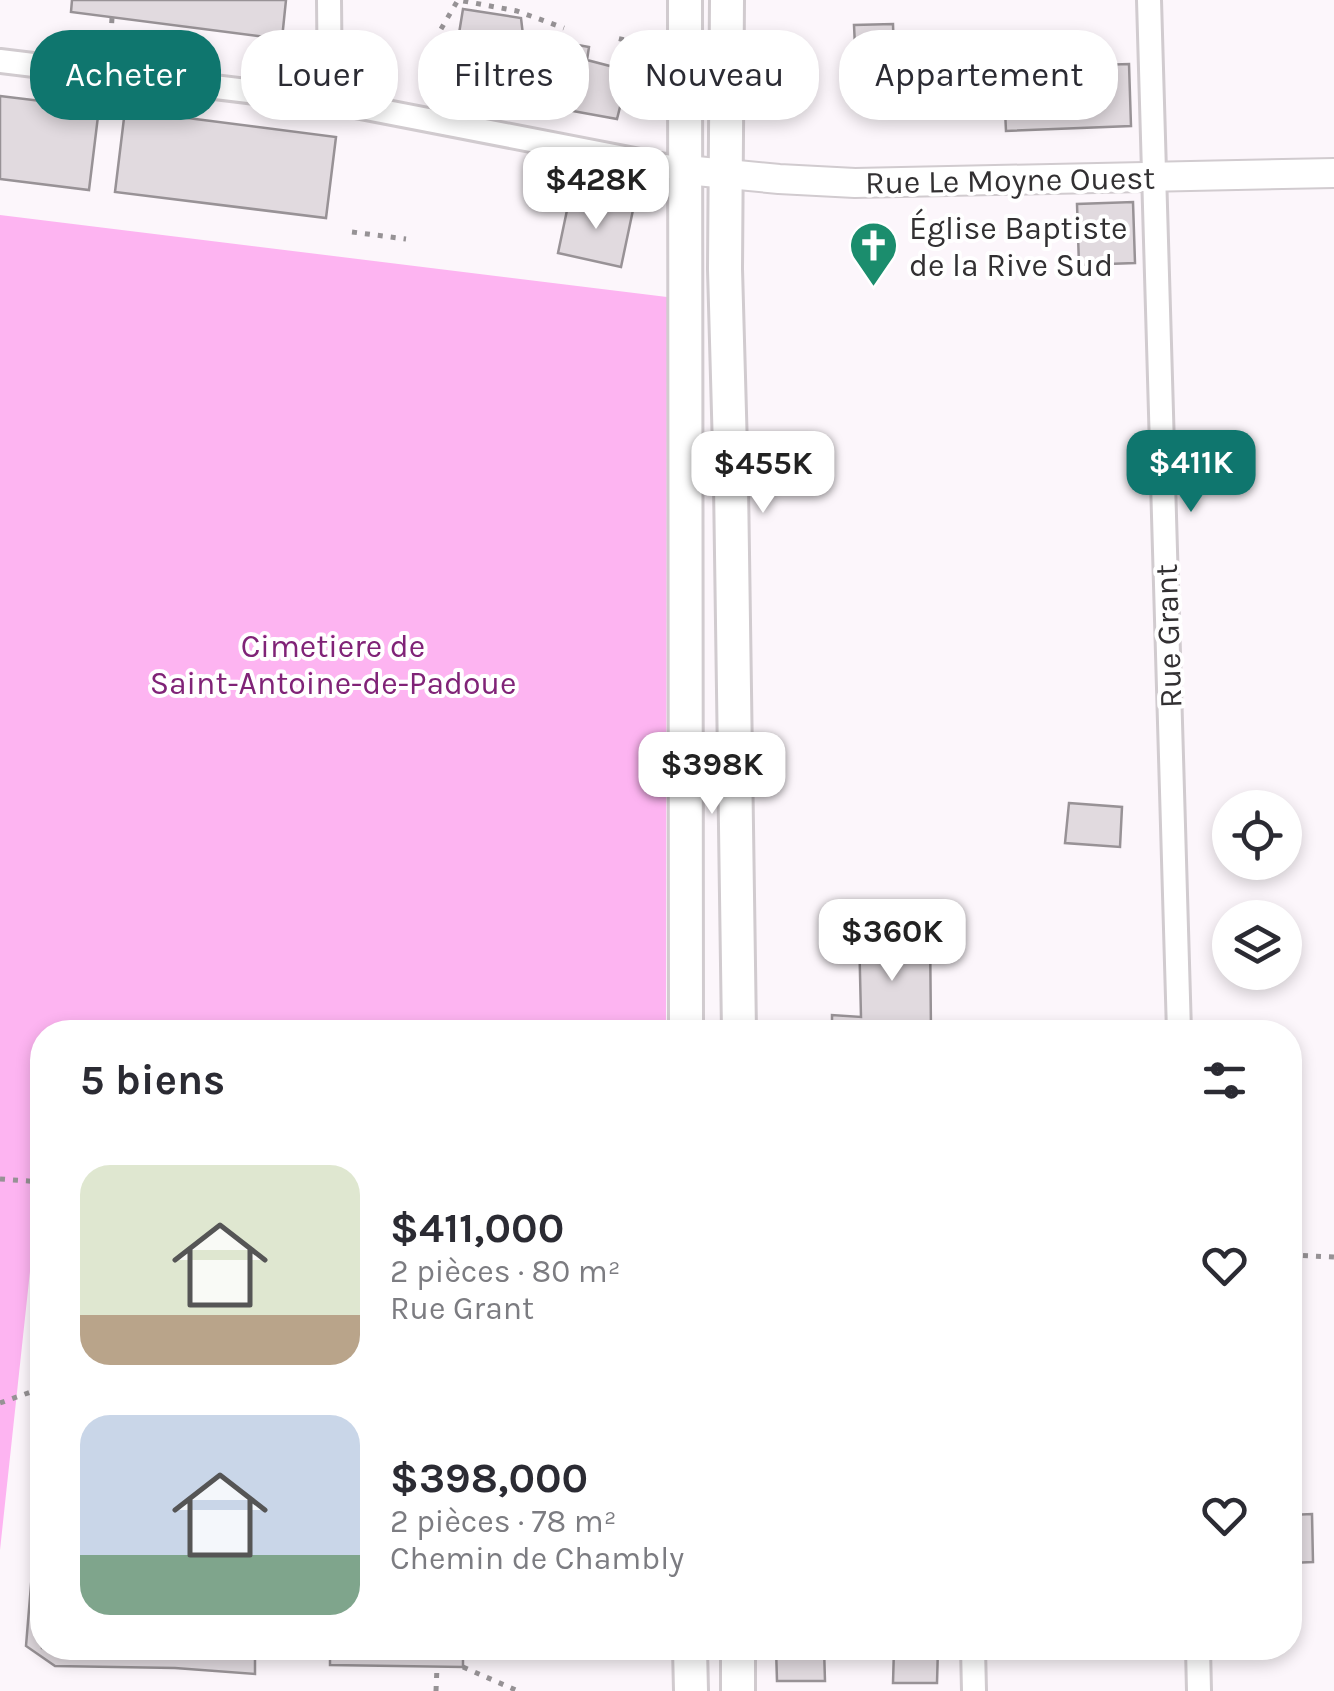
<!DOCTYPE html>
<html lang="fr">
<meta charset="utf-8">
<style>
:root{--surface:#fff;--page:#f7f7f7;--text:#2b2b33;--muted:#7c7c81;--accent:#0f766e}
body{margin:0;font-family:Karla,sans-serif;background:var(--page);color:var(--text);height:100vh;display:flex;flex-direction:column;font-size:38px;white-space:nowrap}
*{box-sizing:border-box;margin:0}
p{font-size:32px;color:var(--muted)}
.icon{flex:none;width:55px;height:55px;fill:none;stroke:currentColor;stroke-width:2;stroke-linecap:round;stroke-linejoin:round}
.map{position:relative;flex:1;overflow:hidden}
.side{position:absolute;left:30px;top:1020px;width:1272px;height:640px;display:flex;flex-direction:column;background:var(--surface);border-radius:40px;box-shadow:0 5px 15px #0003}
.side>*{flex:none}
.top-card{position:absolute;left:30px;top:30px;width:1275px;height:90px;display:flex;gap:20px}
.tools{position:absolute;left:1212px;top:790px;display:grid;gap:20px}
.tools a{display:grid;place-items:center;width:90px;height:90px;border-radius:50%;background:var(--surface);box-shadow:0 5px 15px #0003;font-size:50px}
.price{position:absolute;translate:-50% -85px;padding:0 22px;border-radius:20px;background:#fff;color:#222;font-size:32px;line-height:65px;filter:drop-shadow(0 2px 5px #0008)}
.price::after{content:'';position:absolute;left:50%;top:60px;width:30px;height:22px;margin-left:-15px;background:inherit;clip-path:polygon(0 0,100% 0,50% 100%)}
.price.on{background:var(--accent);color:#fff}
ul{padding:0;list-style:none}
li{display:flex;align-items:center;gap:30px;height:250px;padding:0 50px}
li span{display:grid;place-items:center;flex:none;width:280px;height:200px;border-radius:30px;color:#555}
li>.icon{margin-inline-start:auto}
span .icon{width:120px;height:120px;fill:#fffc;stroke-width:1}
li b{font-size:42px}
h2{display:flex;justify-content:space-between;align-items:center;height:120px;padding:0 50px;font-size:42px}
.chip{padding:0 35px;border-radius:40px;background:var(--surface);box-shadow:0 5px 15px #0003;font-size:35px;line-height:90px}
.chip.on{background:var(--accent);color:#fff}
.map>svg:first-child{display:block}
</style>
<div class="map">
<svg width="1334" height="1691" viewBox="0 0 1334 1691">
<rect width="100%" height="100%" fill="#fcf6fb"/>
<!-- green -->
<path fill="#fdb4f1" d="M0 215 667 297 666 1032H42V1160L0 1550Z"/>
<!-- building -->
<path fill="#e1dadf" stroke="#989296" stroke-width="2.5" d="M72 0H286L282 39 71 12Z
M463 9 521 18 523 35 589 47 587 60 629 71 617 119 507 99 512 79 454 64Z
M893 24 895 90 857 91 854 25Z
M1129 64 1131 126 1006 131 1003 68Z
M0 96 99 108 89 190 0 179Z
M125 110 336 137 326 218 115 192Z
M570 196 633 210 621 267 558 253Z
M1133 202 1135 263 1079 265 1077 204Z
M1069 803 1122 807 1120 847 1065 843Z
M859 931H930L931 1032H832V1015L861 1017Z
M42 1451V1648H255V1674L175 1668 55 1666 26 1646Z
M1312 1514 1313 1562 1290 1563V1515Z
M330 1648H463V1667L330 1665Z
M776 1648H824L825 1681H777Z
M894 1648H938L937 1683H893Z"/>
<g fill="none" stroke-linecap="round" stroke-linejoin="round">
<defs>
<path id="minor" d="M329 0 330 101
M1149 0 1179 1032
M0 61 330 101 686 170
M973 1648 974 1691
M1198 1648 1199 1691"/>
<path id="tertiary" d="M686 170 779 179 855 183 1334 173"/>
<path id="secondary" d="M685 0 686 1032
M727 0 725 269 731 485 739 1032
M690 1648 691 1691
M738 1691V1648"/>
</defs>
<!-- minor casing -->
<use href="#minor" stroke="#d1cbcf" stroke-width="28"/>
<!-- tertiary casing -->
<use href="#tertiary" stroke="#d1cbcf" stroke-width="32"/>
<!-- secondary casing -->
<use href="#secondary" stroke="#d1cbcf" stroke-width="38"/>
<!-- path -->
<path stroke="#969295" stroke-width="5" stroke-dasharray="5 8" stroke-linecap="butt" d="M441 29 458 0 517 11 564 28
M110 49 112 18
M615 67 623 32
M605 204 609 182
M352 232 406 239
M0 1179 42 1182
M1290 1255 1334 1257
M0 1403 42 1388
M463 1667 518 1691
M436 1691 437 1667"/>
<!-- minor -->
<use href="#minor" stroke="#fff" stroke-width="22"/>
<!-- tertiary -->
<use href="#tertiary" stroke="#fff" stroke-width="28"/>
<!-- secondary -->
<use href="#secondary" stroke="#fff" stroke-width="32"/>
</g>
<!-- icons -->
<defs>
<symbol id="church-pin" viewBox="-11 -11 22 30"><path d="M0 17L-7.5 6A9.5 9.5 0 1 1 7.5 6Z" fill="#1b8d6d" stroke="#fff"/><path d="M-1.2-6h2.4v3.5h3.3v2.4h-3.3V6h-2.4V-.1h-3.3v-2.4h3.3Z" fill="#fff"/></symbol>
</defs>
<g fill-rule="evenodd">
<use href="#church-pin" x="846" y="218" width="55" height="75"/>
</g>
<g text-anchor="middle" stroke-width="8" stroke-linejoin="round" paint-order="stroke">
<!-- street labels -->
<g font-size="32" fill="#323032" stroke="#fff">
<text transform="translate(1010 180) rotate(-1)" y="11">Rue Le Moyne Ouest</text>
<text transform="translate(1168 636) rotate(-92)" y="11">Rue Grant</text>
</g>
<!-- poi labels -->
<g font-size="32" fill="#323032" stroke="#fff" text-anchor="start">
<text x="909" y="239">Église Baptiste<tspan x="909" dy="37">de la Rive Sud</tspan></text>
</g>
<!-- park labels -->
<g font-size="32" fill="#802377" stroke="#fff">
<text x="333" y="657">Cimetiere de<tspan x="333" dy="37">Saint-Antoine-de-Padoue</tspan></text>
</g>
</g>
</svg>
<div class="tools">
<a><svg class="icon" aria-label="locate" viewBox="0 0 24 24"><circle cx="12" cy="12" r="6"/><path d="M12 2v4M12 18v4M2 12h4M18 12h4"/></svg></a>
<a><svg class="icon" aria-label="layers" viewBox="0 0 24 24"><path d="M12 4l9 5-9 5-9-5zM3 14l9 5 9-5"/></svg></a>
</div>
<b class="price" style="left:596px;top:232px">$428K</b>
<b class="price on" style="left:1191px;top:515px">$411K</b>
<b class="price" style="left:763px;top:516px">$455K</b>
<b class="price" style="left:712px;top:817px">$398K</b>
<b class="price" style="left:892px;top:984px">$360K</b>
<div class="top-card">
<a class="chip on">Acheter</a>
<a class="chip">Louer</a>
<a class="chip">Filtres</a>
<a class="chip">Nouveau</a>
<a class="chip">Appartement</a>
</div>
<section class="side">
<h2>5 biens<svg class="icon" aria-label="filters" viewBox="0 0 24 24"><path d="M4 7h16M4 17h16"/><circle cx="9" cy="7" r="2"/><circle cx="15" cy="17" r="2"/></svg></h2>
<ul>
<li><span style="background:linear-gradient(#dfe7d0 75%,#b9a48a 0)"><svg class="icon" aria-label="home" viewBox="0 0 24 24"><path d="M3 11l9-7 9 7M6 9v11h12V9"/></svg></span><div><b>$411,000</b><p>2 pièces · 80 m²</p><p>Rue Grant</p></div><svg class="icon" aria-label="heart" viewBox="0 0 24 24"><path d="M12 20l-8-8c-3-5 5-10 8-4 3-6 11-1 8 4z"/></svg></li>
<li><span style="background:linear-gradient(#c9d6e8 70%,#7fa58c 0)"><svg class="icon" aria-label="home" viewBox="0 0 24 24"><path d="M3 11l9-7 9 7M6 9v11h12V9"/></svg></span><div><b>$398,000</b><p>2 pièces · 78 m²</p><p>Chemin de Chambly</p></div><svg class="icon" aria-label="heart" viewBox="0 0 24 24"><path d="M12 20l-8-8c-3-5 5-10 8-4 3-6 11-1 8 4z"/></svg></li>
</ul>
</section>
</div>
